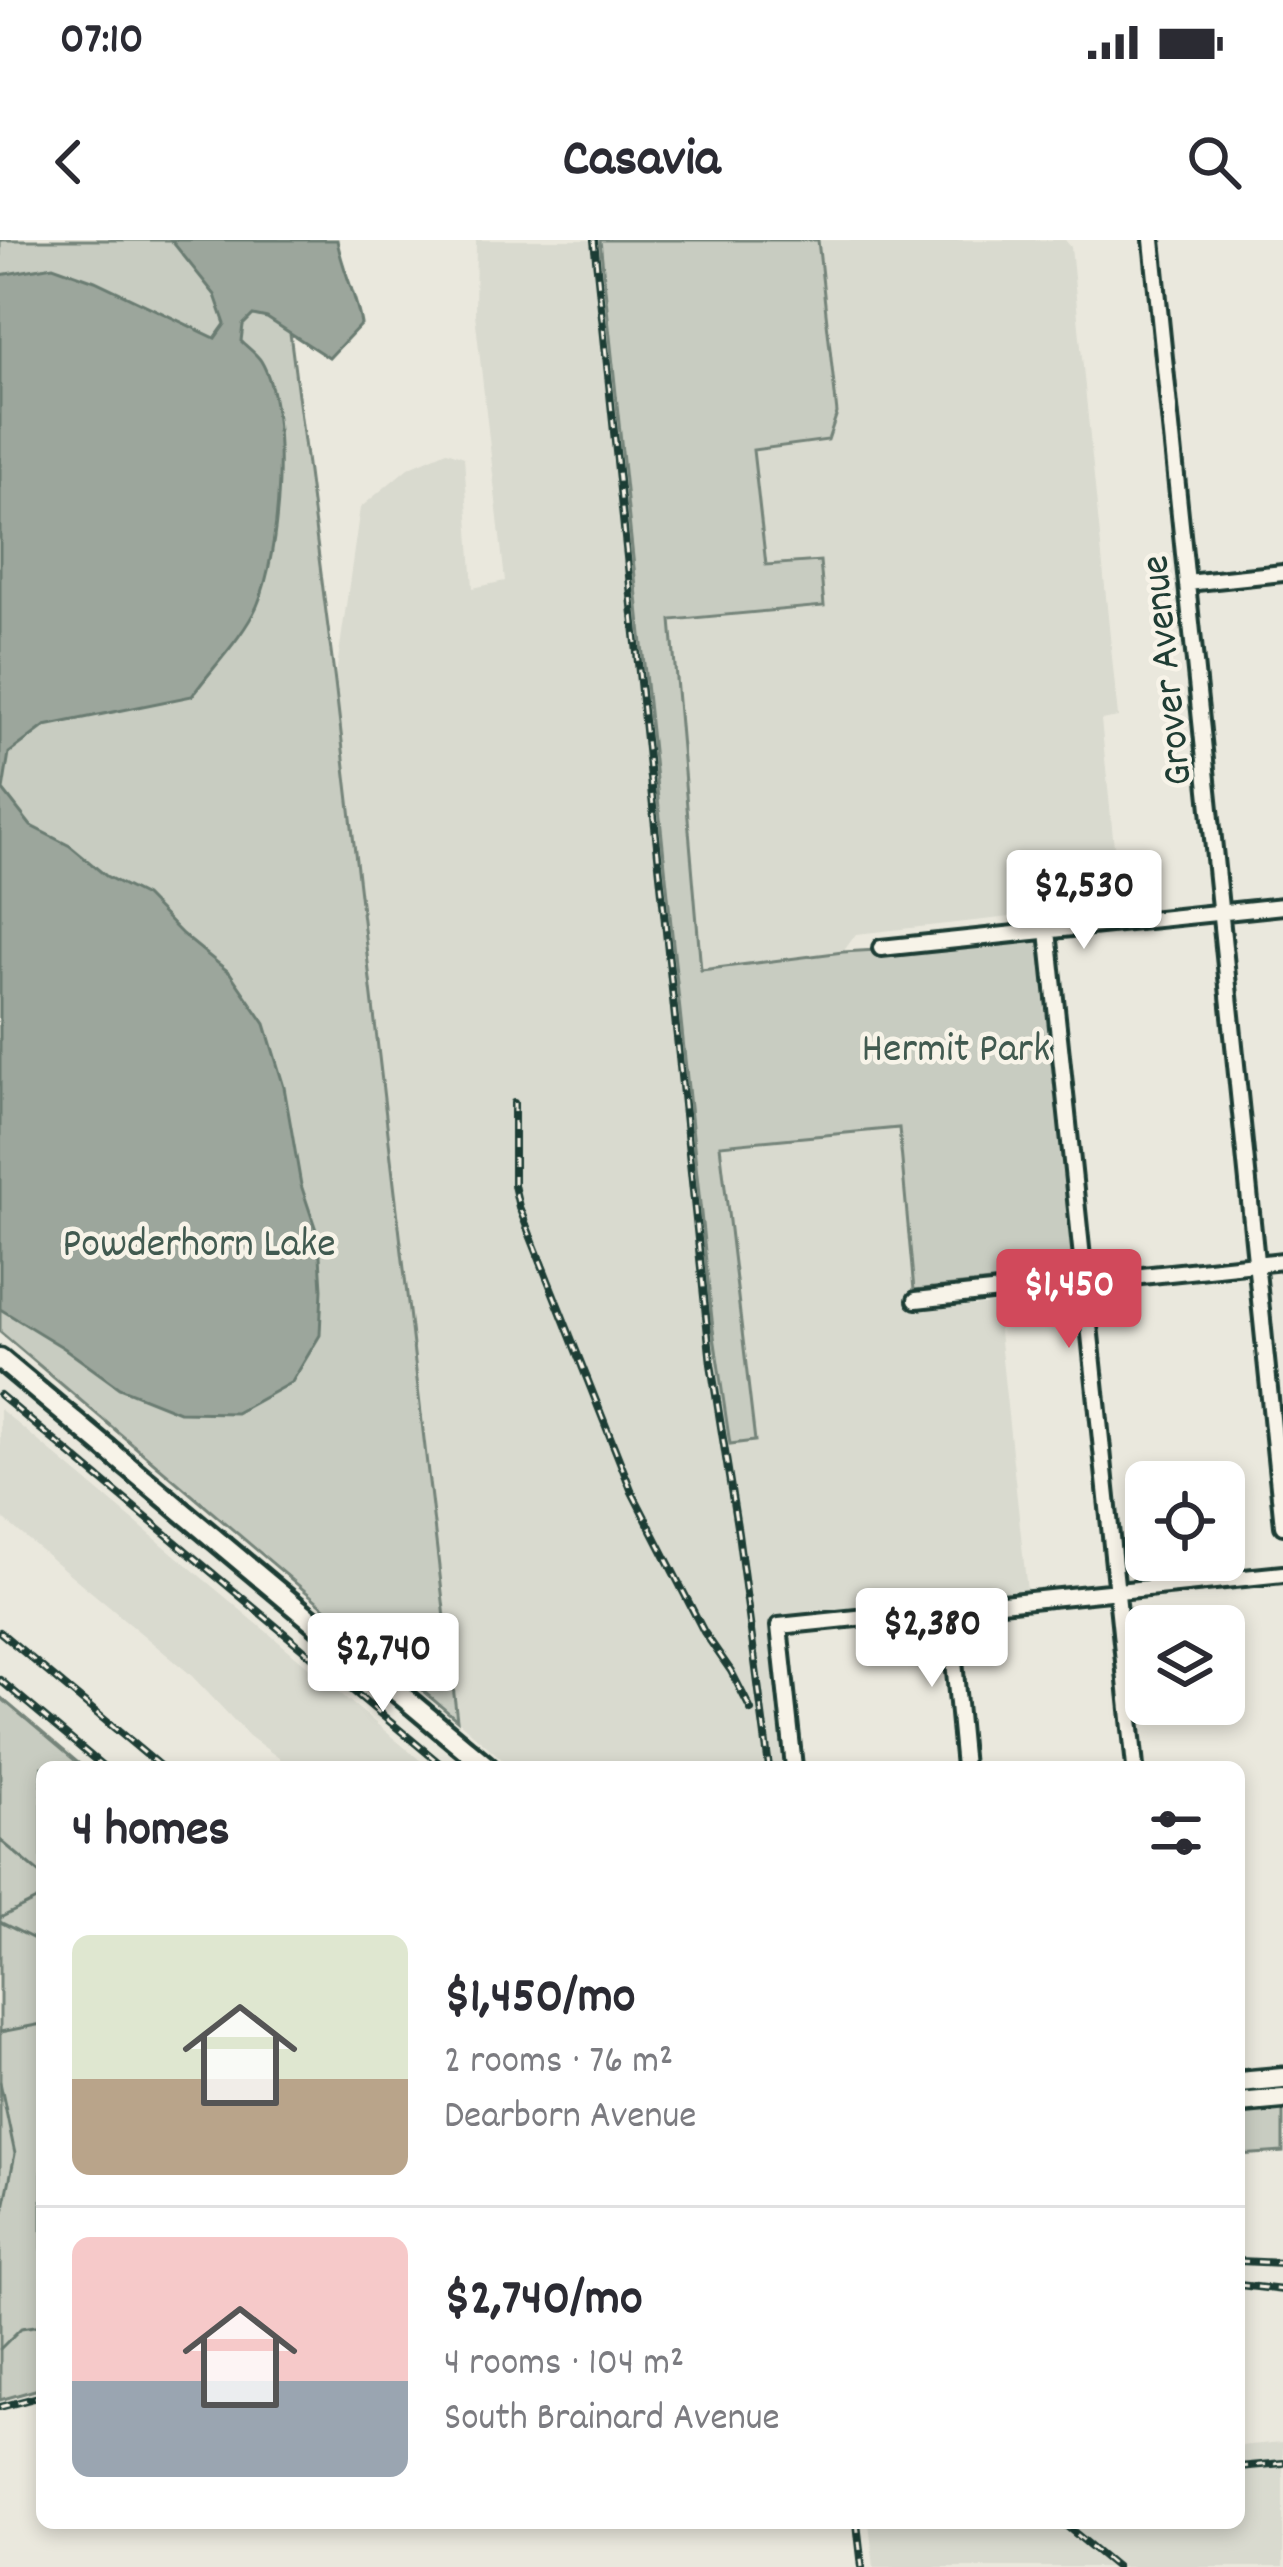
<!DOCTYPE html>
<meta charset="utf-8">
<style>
:root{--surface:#fff;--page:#f2f2f3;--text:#2b2b33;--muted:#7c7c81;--line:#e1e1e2;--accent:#d1495b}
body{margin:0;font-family:Dekko,sans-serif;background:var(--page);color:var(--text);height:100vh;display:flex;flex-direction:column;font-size:45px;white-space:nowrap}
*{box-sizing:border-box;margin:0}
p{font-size:39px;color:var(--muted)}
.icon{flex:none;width:66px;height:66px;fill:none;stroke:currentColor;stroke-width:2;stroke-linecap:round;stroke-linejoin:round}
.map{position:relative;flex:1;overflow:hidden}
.sheet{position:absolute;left:36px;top:1521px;width:1209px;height:768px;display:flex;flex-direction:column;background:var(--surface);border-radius:18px;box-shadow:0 6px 18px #0003}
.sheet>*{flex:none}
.fabs{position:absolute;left:1125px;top:1221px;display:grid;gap:24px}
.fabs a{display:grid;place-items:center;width:120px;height:120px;border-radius:18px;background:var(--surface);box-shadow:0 6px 18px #0003;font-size:60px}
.price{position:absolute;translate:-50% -102px;padding:0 27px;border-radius:12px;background:#fff;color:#222;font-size:39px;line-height:78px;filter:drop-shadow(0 3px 6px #0008)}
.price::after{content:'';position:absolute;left:50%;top:72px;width:36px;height:27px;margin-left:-18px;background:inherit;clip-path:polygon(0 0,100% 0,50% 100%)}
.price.on{background:var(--accent);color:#fff}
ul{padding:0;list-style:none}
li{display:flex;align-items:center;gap:36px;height:300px;padding:0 36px}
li+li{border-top:3px solid var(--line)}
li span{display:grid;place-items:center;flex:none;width:336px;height:240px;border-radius:18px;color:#555}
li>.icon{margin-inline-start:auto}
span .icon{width:144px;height:144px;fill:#fffc;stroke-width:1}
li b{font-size:51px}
h2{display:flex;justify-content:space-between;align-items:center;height:144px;padding:0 36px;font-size:51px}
.status{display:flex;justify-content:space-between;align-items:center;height:84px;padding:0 60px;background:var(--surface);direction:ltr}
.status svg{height:33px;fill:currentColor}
header{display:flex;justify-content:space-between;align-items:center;height:156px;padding:0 36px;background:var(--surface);font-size:54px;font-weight:800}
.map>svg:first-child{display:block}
</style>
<div class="status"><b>07:10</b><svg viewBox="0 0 49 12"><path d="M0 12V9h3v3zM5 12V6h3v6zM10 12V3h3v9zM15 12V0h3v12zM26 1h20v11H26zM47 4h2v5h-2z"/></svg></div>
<header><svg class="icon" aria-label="back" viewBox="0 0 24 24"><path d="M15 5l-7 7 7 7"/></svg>Casavia<svg class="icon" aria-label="search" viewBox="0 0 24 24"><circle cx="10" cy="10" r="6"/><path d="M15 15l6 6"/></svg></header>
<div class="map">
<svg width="1283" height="2327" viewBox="0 0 1283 2327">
<rect width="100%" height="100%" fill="#eae8dd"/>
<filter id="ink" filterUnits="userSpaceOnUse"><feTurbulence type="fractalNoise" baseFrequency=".00833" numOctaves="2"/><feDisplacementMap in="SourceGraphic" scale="24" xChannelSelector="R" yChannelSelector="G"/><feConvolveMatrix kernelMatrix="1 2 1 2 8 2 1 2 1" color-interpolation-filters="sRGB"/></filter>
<g filter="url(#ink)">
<!-- built -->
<path fill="#d9dacf" d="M476 0H600L713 1088 730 1203 754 1201 719 905 899 888 916 1070 996 1064 1027 1351 776 1376 789 1527H511L457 1480 335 442 360 268 408 228 447 211 464 217 473 348 505 341 475 74Z
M818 0H1065L1071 7 1118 477 1101 480 1120 665 856 694 843 712 701 731 671 380 824 365 766 326 753 209 827 200 837 174Z
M0 1169 206 1341 428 1527H291L249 1496 190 1434 0 1276Z
M1283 2202V2327H874L869 2283H1239V2206Z"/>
<!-- green -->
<path fill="#c8ccc1" stroke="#74847a" stroke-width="3" d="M0 0H278L335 442 457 1480 0 1092Z
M600 0H818L837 173 828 200 753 210 766 325 820 321 824 366 671 380 701 730 843 712 1042 700 1076 1033 914 1050 899 888 720 905 755 1201 730 1204 713 1089Z
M0 1457 83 1527H42V2148L0 2160Z
M1283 1866V1912L1239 1915V1870Z"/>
<!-- water -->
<path fill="#9ca69c" stroke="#6a7c72" stroke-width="3" d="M171 0H337C342 29 356 54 361 84L329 118 267 78 253 75 243 85 241 101C247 107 257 114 261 121 291 171 280 314 257 366 243 397 212 428 192 456L45 486 9 513 3 550 31 586 70 606 106 636 145 656 182 694 230 733 265 784 284 847 301 945 319 999 322 1049 320 1095 292 1142 236 1173 179 1172 119 1148 64 1108 0 1069V35L53 26 95 41 215 98 225 84 215 55Z"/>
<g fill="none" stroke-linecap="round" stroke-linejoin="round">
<!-- stream -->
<path stroke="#6a7c72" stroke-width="3" d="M0 1600 42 1635
M0 1678 42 1657
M0 1682 42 1703
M0 1792 42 1784
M0 1842 15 1914 0 1987
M0 2109 21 2088 42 2085"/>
<defs>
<path id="minor" d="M1152 0 1283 1286
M1187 343 1283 333
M1048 691 1135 1527
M881 708 1283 666
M916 1060 1283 1021
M949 1368 964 1527
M794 1527 779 1386 1283 1334"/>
<path id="major" d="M0 1119 487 1527
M1239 1842 1283 1838
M1239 1863 1283 1859"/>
</defs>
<!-- minor casing -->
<use href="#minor" stroke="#1f3d34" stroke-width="22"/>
<!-- major casing -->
<use href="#major" stroke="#1f3d34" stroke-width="27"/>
<!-- minor -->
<use href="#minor" stroke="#f7f3e8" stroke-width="14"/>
<!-- major -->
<use href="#major" stroke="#f7f3e8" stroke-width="18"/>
<defs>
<path id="rail" d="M594 0 711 1124 738 1293 769 1527
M514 863V945L519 967 632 1252 704 1392 731 1431 751 1470
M0 1155 444 1527
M0 1392 161 1527
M0 1440 104 1527
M1239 2021 1283 2023
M1239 2045 1283 2050
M0 2167 42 2156
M1239 2227 1283 2223
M857 2283 862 2327
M1063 2283 1116 2327"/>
</defs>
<!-- rail casing -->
<use href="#rail" stroke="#1f3d34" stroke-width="8"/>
<!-- rail -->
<use href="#rail" stroke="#f7f3e8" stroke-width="3" stroke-dasharray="9" stroke-linecap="butt"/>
</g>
</g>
<g text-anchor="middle" stroke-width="9" stroke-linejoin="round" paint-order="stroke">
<!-- street labels -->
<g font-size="42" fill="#1f3d34" stroke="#f7f3e8">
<text transform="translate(1163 431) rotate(-96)" y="15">Grover Avenue</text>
</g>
<!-- park labels -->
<g font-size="42" fill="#415a50" stroke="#f7f3e8">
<text x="956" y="820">Hermit Park</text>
<text x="199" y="1015">Powderhorn Lake</text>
</g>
</g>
</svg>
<div class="fabs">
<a><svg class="icon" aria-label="locate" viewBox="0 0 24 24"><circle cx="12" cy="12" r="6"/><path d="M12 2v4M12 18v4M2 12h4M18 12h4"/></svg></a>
<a><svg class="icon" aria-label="layers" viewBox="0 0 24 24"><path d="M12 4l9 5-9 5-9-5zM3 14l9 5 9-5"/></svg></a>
</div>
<b class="price" style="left:1084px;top:712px">$2,530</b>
<b class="price on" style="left:1069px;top:1111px">$1,450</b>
<b class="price" style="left:932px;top:1450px">$2,380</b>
<b class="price" style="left:383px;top:1475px">$2,740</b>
<section class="sheet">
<h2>4 homes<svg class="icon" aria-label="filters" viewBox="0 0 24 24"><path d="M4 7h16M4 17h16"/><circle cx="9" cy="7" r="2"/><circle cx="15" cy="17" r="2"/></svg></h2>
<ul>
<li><span style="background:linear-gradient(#dfe7d0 60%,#b9a48a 0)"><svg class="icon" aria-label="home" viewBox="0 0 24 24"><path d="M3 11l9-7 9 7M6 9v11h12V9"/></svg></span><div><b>$1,450/mo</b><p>2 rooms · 76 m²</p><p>Dearborn Avenue</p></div></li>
<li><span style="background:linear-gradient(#f6c9c9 60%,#9aa5b1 0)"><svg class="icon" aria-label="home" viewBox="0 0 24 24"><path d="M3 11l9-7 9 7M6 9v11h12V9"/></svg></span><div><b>$2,740/mo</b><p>4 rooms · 104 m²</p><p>South Brainard Avenue</p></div></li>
</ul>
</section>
</div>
